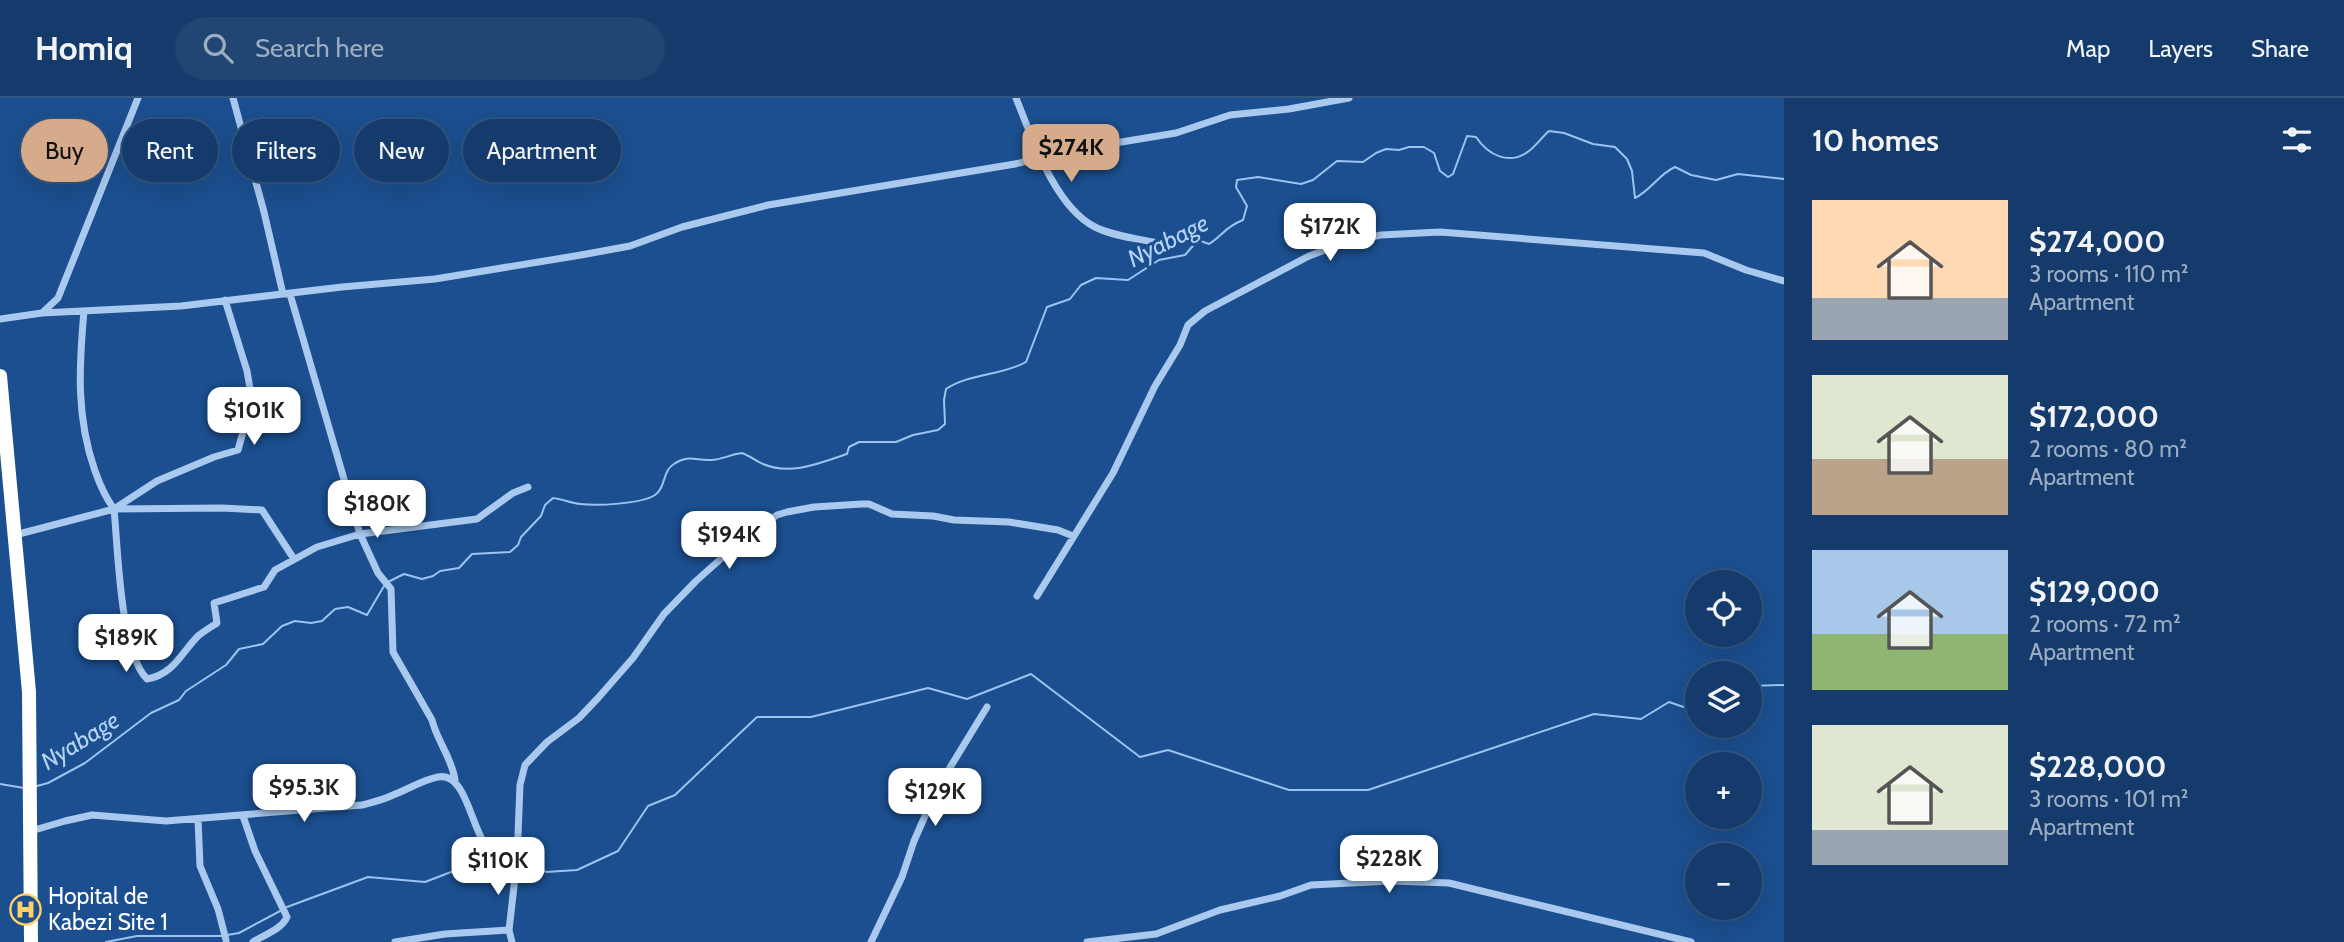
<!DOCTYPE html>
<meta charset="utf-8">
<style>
:root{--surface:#143b6b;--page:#214673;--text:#f1f3f6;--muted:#9dadc1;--line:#33557e;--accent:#d6ab8b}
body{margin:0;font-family:Cabin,sans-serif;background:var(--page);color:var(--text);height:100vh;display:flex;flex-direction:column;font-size:26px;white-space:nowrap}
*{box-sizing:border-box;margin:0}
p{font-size:23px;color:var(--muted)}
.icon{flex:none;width:38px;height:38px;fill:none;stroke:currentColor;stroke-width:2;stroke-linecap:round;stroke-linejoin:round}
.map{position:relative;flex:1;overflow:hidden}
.drawer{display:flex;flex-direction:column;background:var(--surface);width:560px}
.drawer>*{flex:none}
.hud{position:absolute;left:21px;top:21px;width:665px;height:63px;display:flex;gap:14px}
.tools{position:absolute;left:1685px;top:472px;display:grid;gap:14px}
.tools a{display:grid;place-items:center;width:77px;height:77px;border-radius:50%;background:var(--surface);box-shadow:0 7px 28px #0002,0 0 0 2px var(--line);font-size:35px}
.price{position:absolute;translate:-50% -60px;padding:0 16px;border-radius:14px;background:#fff;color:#222;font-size:23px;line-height:46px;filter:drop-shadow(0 2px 4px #0008)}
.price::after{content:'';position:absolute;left:50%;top:42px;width:21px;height:16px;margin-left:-10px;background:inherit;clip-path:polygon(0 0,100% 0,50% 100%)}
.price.on{background:var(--accent);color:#111}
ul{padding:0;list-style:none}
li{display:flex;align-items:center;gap:21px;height:175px;padding:0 28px}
li span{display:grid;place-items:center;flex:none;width:196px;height:140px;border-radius:0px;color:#555}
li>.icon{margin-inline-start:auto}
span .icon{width:84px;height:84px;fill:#fffc;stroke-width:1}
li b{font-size:30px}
h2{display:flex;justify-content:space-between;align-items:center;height:84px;padding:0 28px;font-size:30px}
.chip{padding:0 24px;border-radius:32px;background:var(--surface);box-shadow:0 7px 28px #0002,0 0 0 2px var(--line);font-size:24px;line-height:63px}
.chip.on{background:var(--accent);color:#111}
header{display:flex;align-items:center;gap:42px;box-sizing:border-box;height:98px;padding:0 35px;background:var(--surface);border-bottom:2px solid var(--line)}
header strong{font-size:33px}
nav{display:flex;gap:38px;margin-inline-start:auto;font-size:24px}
.search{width:490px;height:63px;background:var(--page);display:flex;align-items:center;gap:18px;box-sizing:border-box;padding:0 24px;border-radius:38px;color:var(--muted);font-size:26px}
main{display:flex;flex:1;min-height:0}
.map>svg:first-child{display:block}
</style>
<header>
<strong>Homiq</strong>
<div class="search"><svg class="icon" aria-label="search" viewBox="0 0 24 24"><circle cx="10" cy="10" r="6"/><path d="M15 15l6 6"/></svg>Search here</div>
<nav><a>Map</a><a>Layers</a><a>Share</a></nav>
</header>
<main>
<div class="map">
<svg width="1784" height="844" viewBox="0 0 1784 844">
<rect width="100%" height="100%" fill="#1b4f8f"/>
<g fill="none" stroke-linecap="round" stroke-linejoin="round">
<!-- stream -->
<path stroke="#9cc4f0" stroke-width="2" d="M388 484 404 476 422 481 433 478 440 473 459 470 472 456 510 454 518 447 521 439 541 418 545 407 553 400C562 401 571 405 580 406 597 408 641 406 655 397 666 390 662 373 674 366 688 356 696 363 711 362 721 362 732 356 742 355 750 358 756 363 763 366 791 378 820 365 847 356L849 349 859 344H896L913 337 938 332 945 326 944 302 946 291C970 275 1001 278 1026 264L1047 209 1070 201 1081 187 1096 180 1128 182 1159 162 1185 157 1198 142 1209 146C1223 137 1225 129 1243 122L1247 108 1236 89 1237 82 1258 79 1301 86 1313 82 1337 63 1363 64 1376 55 1386 51 1399 52 1409 49H1424L1434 55 1440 73 1448 79 1453 76 1467 38 1476 39C1488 57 1509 68 1529 53 1536 48 1542 39 1549 33L1564 35 1593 46 1615 49 1627 61 1632 73 1635 100C1651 92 1659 76 1675 69L1691 77 1716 82 1738 76 1784 81
M1750 588 1784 587
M0 686 24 690
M37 688 48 685 85 665 151 615 179 602 186 593 226 567 239 551 263 546 282 528 295 523 311 525 322 523 335 511 348 509 367 517 384 488
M518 766 535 767 546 774 577 772 618 753 648 708 675 697 757 619H811L928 590 967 601 1031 576 1140 659 1168 652 1289 692H1368L1594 616 1641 621 1669 604 1698 614
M287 809 368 779 425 784 451 774 475 778 504 765 513 766
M227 837 239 835 282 812
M106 844 137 838H222"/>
<!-- street -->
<path stroke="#a9c9ee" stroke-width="7" d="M233 0 264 114 283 196
M1016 0C1032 40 1055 109 1095 129 1113 138 1134 140 1153 144
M290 196 360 436 378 475 391 491 393 554 432 622C437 643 452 660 455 682
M84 213C79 269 76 319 95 373 100 387 105 399 114 411 118 451 120 554 147 581 173 577 182 554 198 538 204 533 211 529 217 525L214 505 264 489 275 472 317 449 360 436 477 421 513 395 528 389
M42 215 58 200 138 0
M0 221 42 215 181 208 342 189 435 181 581 157 630 148 682 129 768 107 1015 66 1085 50 1176 35 1230 17 1289 11 1349 0
M114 411 222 410 262 412 294 461
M15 437 114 411 157 383 214 359 238 352 252 302 247 273 225 202
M1037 498 1113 375 1155 288 1180 247 1188 227 1205 213 1309 158 1346 144 1381 137 1440 134 1704 155 1746 172 1784 183
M243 718 255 753 287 819C281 832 265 836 253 844
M198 721 200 768 218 811 226 842
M31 733 65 723 92 717 166 723 362 707C373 704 383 702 393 697 409 691 422 682 438 679 468 673 471 737 491 753 494 756 497 757 501 758L517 751
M395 844 445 836 509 832
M512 844 509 832 517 762 520 687 525 667 547 644 579 620 598 600 633 560 664 516 696 483 743 441 777 417 787 414 814 409 862 406H869L892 416 933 418 954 422 1009 424 1058 432 1073 438
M871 844 902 779 914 743 925 718 943 681 987 609
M1087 844 1156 836 1220 812 1280 798 1311 787 1391 783 1449 785 1691 844"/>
<!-- highway -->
<path stroke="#fff" stroke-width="14" d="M0 278 29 594 31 844"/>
</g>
<!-- icons -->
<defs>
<symbol id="hospital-ring" viewBox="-11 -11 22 22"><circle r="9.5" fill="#1b4f8f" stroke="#ffd166" stroke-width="1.5"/><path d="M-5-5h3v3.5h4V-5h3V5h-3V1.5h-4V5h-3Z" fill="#ffd166"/></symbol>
</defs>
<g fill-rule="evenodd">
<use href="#hospital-ring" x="8" y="794" width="35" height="35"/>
</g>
<g text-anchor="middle" stroke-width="6" stroke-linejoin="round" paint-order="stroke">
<!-- poi labels -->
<g font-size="23" fill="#fff" stroke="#1b4f8f" text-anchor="start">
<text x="48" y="806">Hopital de<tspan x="48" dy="26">Kabezi Site 1</tspan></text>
</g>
<!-- water labels -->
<g font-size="24" font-style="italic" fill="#b5d3f5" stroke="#1b4f8f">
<text transform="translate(1168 143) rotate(-27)" y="8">Nyabage</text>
<text transform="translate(80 643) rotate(-32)" y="8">Nyabage</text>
</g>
</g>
</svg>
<div class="tools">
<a><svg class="icon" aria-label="locate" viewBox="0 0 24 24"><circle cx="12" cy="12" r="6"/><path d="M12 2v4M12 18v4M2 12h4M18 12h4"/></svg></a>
<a><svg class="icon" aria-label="layers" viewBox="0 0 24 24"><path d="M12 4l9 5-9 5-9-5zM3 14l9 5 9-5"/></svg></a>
<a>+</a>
<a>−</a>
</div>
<b class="price on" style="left:1071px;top:86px">$274K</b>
<b class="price" style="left:1330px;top:165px">$172K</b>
<b class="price" style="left:254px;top:349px">$101K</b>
<b class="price" style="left:377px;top:442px">$180K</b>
<b class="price" style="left:729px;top:473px">$194K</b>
<b class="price" style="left:126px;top:576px">$189K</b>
<b class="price" style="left:304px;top:726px">$95.3K</b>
<b class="price" style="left:935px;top:730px">$129K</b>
<b class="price" style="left:1389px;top:797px">$228K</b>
<b class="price" style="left:498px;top:799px">$110K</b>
<div class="hud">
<a class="chip on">Buy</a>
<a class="chip">Rent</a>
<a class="chip">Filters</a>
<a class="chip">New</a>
<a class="chip">Apartment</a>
</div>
</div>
<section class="drawer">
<h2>10 homes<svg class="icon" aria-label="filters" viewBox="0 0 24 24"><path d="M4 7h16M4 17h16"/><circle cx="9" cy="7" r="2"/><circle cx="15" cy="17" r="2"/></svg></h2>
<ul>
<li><span style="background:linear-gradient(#ffd9b3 70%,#9aa5b1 0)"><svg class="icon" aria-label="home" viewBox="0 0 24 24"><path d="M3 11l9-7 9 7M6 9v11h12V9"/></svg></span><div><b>$274,000</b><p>3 rooms · 110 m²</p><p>Apartment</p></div></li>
<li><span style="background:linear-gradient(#dfe7d0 60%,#b9a48a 0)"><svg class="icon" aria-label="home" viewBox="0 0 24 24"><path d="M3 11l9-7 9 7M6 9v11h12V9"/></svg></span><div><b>$172,000</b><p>2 rooms · 80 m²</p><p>Apartment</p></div></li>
<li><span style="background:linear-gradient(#a9c7e8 60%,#8fb573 0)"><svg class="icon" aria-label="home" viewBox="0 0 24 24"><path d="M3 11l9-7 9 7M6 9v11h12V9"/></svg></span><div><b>$129,000</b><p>2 rooms · 72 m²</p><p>Apartment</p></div></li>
<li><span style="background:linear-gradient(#dfe7d0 75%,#9aa5b1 0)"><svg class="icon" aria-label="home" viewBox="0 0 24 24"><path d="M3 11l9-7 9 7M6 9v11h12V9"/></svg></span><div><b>$228,000</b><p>3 rooms · 101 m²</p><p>Apartment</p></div></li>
</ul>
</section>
</main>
